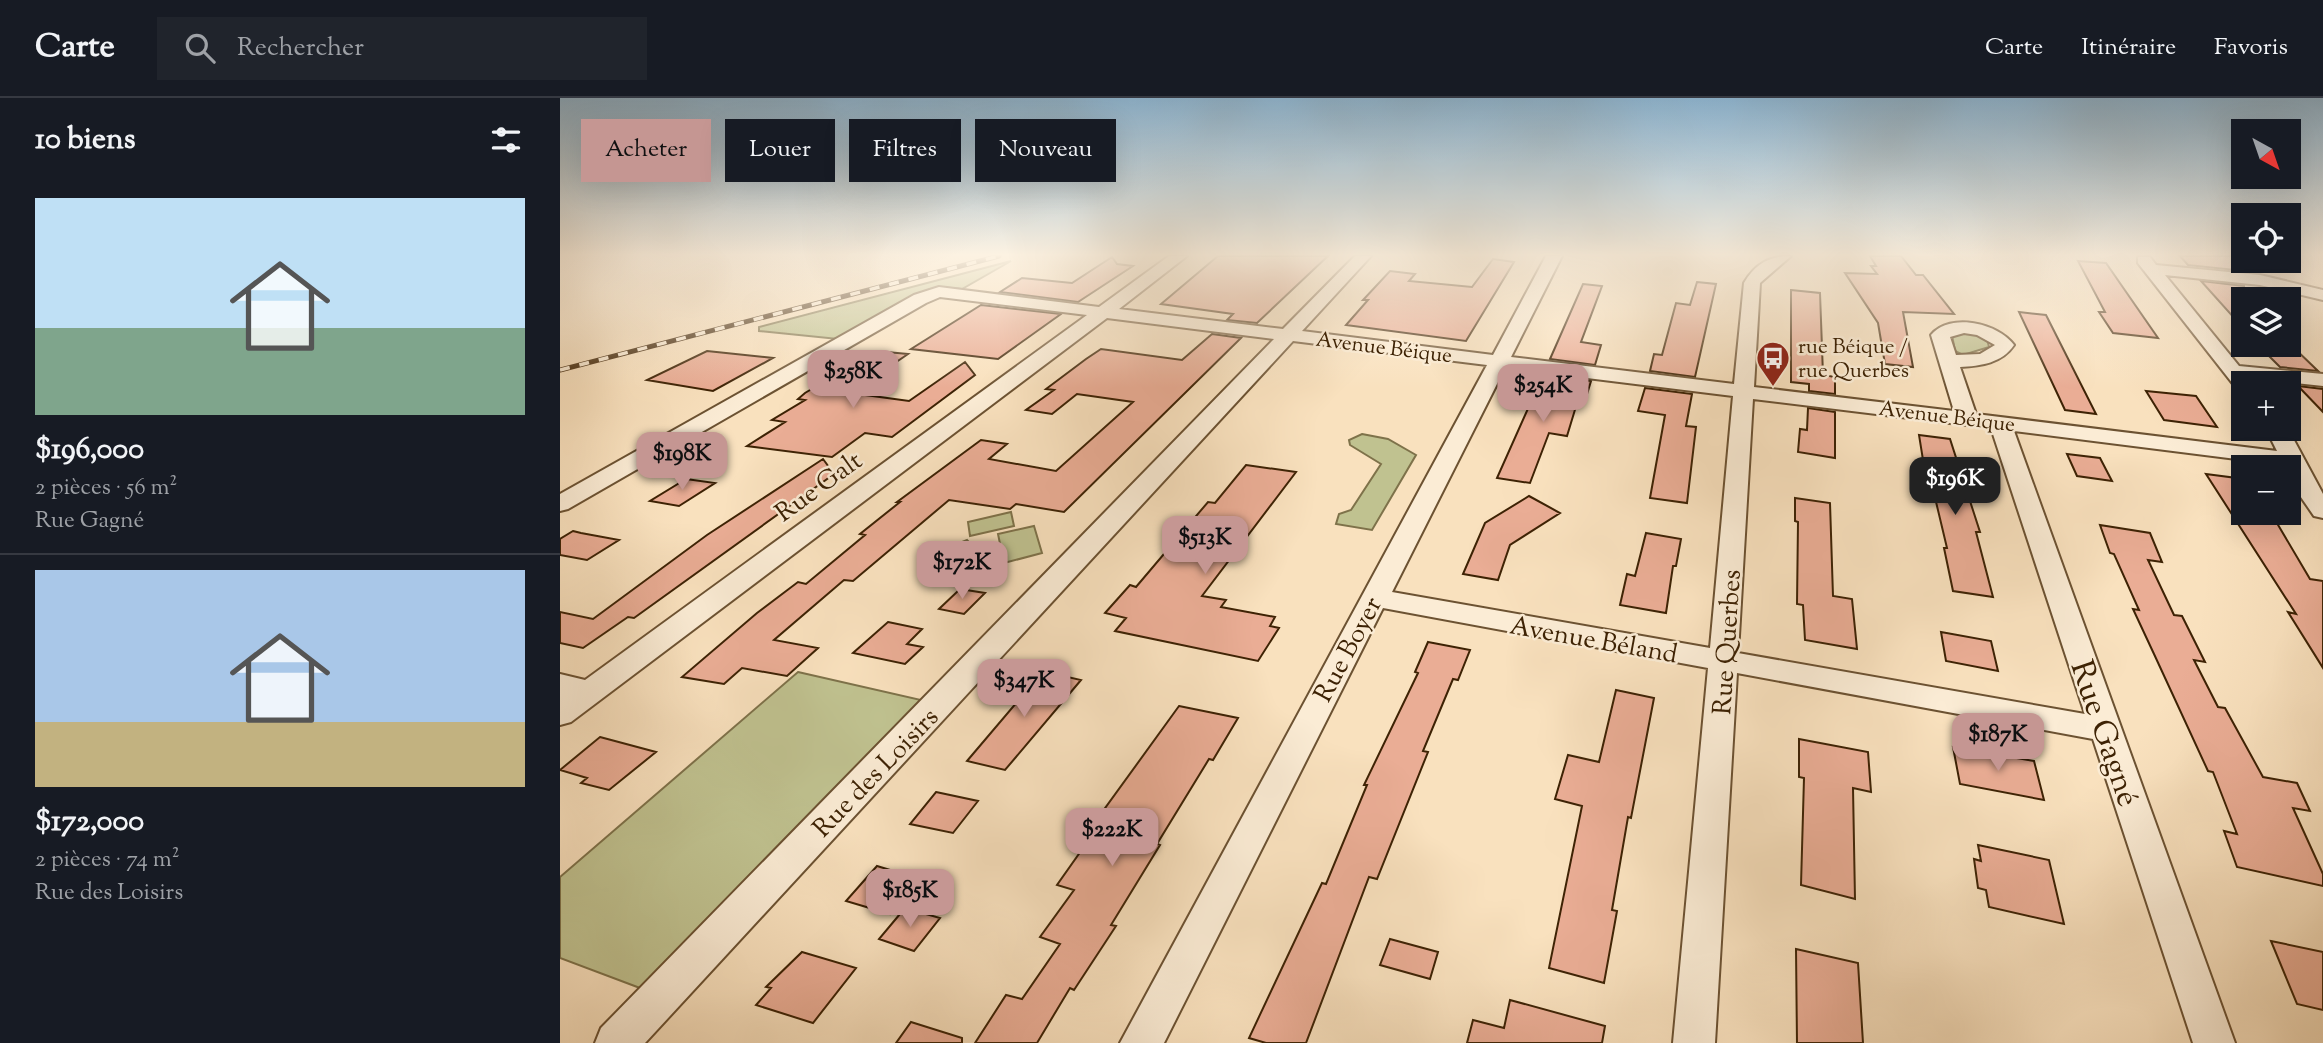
<!DOCTYPE html>
<html lang="fr">
<meta charset="utf-8">
<style>
:root{--surface:#171b24;--page:#20242c;--text:#f1f3f6;--muted:#9ea1a6;--line:#363941;--accent:#c59692}
body{margin:0;font-family:"Sorts Mill Goudy",serif;background:var(--page);color:var(--text);height:100vh;display:flex;flex-direction:column;font-size:26px;white-space:nowrap}
*{box-sizing:border-box;margin:0}
p{font-size:23px;color:var(--muted)}
.icon{flex:none;width:38px;height:38px;fill:none;stroke:currentColor;stroke-width:2;stroke-linecap:round;stroke-linejoin:round}
.map{position:relative;flex:1;overflow:hidden}
.details{display:flex;flex-direction:column;background:var(--surface);width:560px}
.details>*{flex:none}
.hud{position:absolute;left:21px;top:21px;width:665px;height:63px;display:flex;gap:14px}
.needle{width:46px;rotate:140deg}
.tools{position:absolute;left:1671px;top:21px;display:grid;gap:14px}
.tools a{display:grid;place-items:center;width:70px;height:70px;border-radius:0px;background:var(--surface);box-shadow:0 7px 28px #0002;font-size:35px}
.price{position:absolute;translate:-50% -60px;padding:0 16px;border-radius:14px;background:var(--accent);color:#111;font-size:23px;line-height:46px;filter:drop-shadow(0 2px 4px #0008)}
.price::after{content:'';position:absolute;left:50%;top:42px;width:21px;height:16px;margin-left:-10px;background:inherit;clip-path:polygon(0 0,100% 0,50% 100%)}
.price.selected{background:#222;color:#fff}
ul{padding:0;list-style:none}
li{display:grid;align-content:center;gap:14px;height:371px;padding:0 35px}
li+li{border-top:2px solid var(--line)}
li span{display:grid;place-items:center;height:217px;border-radius:0px;color:#555}
li>.icon{margin-inline-start:auto}
span .icon{width:126px;height:126px;fill:#fffc;stroke-width:1}
li b{font-size:30px}
h2{display:flex;justify-content:space-between;align-items:center;height:84px;padding:0 35px;font-size:30px}
.chip{padding:0 24px;border-radius:0px;background:var(--surface);box-shadow:0 7px 28px #0002;font-size:24px;line-height:63px}
.chip.selected{background:var(--accent);color:#111}
header{display:flex;align-items:center;gap:42px;box-sizing:border-box;height:98px;padding:0 35px;background:var(--surface);border-bottom:2px solid var(--line)}
header strong{font-size:33px}
nav{display:flex;gap:38px;margin-inline-start:auto;font-size:24px}
.search{width:490px;height:63px;background:var(--page);display:flex;align-items:center;gap:18px;box-sizing:border-box;padding:0 24px;border-radius:0px;color:var(--muted);font-size:26px}
main{display:flex;flex:1;min-height:0}
.map>svg:first-child{display:block}
</style>
<header>
<strong>Carte</strong>
<div class="search"><svg class="icon" aria-label="search" viewBox="0 0 24 24"><circle cx="10" cy="10" r="6"/><path d="M15 15l6 6"/></svg>Rechercher</div>
<nav><a>Carte</a><a>Itinéraire</a><a>Favoris</a></nav>
</header>
<main>
<section class="details">
<h2>10 biens<svg class="icon" aria-label="filters" viewBox="0 0 24 24"><path d="M4 7h16M4 17h16"/><circle cx="9" cy="7" r="2"/><circle cx="15" cy="17" r="2"/></svg></h2>
<ul>
<li><span style="background:linear-gradient(#bfe0f5 60%,#7fa58c 0)"><svg class="icon" aria-label="home" viewBox="0 0 24 24"><path d="M3 11l9-7 9 7M6 9v11h12V9"/></svg></span><div><b>$196,000</b><p>2 pièces · 56 m²</p><p>Rue Gagné</p></div></li>
<li><span style="background:linear-gradient(#a9c7e8 70%,#c2b280 0)"><svg class="icon" aria-label="home" viewBox="0 0 24 24"><path d="M3 11l9-7 9 7M6 9v11h12V9"/></svg></span><div><b>$172,000</b><p>2 pièces · 74 m²</p><p>Rue des Loisirs</p></div></li>
</ul>
</section>
<div class="map">
<svg width="1763" height="945" viewBox="0 0 1763 945">
<rect width="100%" height="100%" fill="#f9e1be"/>
<filter id="stains"><feTurbulence type="fractalNoise" baseFrequency=".00286" numOctaves="4"/><feColorMatrix values="0 0 0 0 .2 0 0 0 0 .09 0 0 0 0 .02 0 0 0 .5 -.17"/></filter>
<radialGradient id="worn" r=".72"><stop offset=".6" stop-color="#630" stop-opacity="0"/><stop offset="1" stop-color="#630" stop-opacity=".3"/></radialGradient>
<!-- green -->
<path fill="#c0c290" stroke="#7e724a" stroke-width="2" d="M451 163 402 191 381 189 359 195 278 241 199 233V229Z
M1410 235 1427 241 1429 249 1403 257 1395 253 1392 237Z
M802 336 828 341 856 357 812 432 776 426 779 416 791 412 821 366 790 347 789 342Z
M451 414 454 428 410 438 408 424Z
M474 428 482 455 444 465 438 436Z
M407 442 431 470 404 483 368 458Z
M238 574 361 602 80 890 0 860V779Z"/>
<!-- building -->
<path fill="#eaad95" stroke="#3d2204" stroke-width="2" d="M658 158H768L697 225 667 222 673 216 601 206Z
M1310 158H1341L1356 177H1363L1394 216 1343 214 1353 269 1325 266 1318 225 1285 175 1317 176 1311 168H1316Z
M1620 158H1684V173L1628 167Z
M552 159 557 166 573 168 518 204 440 194 462 180 512 185Z
M933 161 954 164 906 243 786 227 808 202H803L830 173 855 176 849 183 912 189Z
M1518 163 1546 165 1598 240 1553 235 1539 214H1545Z
M1641 183 1684 188V194L1679 192 1684 198V231Z
M1137 184 1156 186 1135 279 1090 273 1094 256 1102 257 1116 205 1130 207Z
M1023 186 1042 188 1021 244 1041 247 1035 267 990 261Z
M1231 192 1260 195 1263 277 1275 279V296L1249 293V286L1231 284Z
M421 207 501 216 438 261 351 251Z
M1459 214 1486 217 1536 316 1505 312Z
M652 236 681 240 504 414 456 406 450 411 389 402 293 483 284 482 214 542 258 550 227 578 182 570 164 586 122 579 197 515 238 484 246 486 305 437 300 436 340 404H337L421 342 447 346 429 361 496 373 573 304 517 296 492 316 466 312 494 292 486 291 526 261 541 251 622 262Z
M1729 245 1758 273 1720 269 1698 247 1729 248Z
M147 253 213 260 153 293 87 282Z
M316 253 348 256 291 295 349 303 405 264 415 277 332 339 305 335 272 359 187 348 225 324 212 322 245 302 238 301 245 295Z
M983 277 1031 283 1024 306 1017 305 1007 338 989 335 970 385 937 380Z
M1738 288 1763 291V314Z
M1085 290 1132 296 1126 328 1136 329 1127 405 1090 400 1105 317 1078 313Z
M1586 293 1636 298 1657 329 1604 322Z
M1248 310 1275 314V360L1238 354 1240 331 1247 332Z
M1359 337 1390 341 1420 434H1416L1433 499 1393 493 1384 450H1387L1372 387H1367Z
M1507 356 1540 360 1552 383 1517 378Z
M263 361 274 376 74 520 68 519 23 550 0 545V514L33 521 147 437Z
M686 367 736 374 642 498 666 502 661 509 715 519 710 528 719 530 698 563 555 533 566 520 545 515 570 487 576 489 648 404 655 405Z
M1646 376 1684 381V415H1711L1750 481 1763 483V570L1728 514 1736 516Z
M126 381 155 385 119 408 90 403Z
M969 398 1000 415 950 447 938 482 903 476 925 425Z
M1235 400 1270 405 1273 498 1292 501 1297 551 1245 542 1243 507 1237 506 1238 424 1235 423Z
M1540 427 1590 435 1602 464 1588 462 1614 517 1622 518 1645 564 1634 562 1658 609 1665 610 1703 679 1737 685 1750 713 1733 710 1763 776V788L1677 769 1664 733 1677 736 1653 674 1648 673 1594 556 1573 511 1579 512 1554 456 1550 455Z
M13 433 21 435 59 442 27 462 0 457V441Z
M1086 435 1121 441 1116 468H1113L1106 515 1060 507 1067 476 1075 478Z
M400 491 425 495 404 516 379 511Z
M328 524 362 531 347 546 363 549 345 566 293 555Z
M1381 534 1431 543 1438 573 1386 563Z
M868 544 910 552 898 582 893 581 863 653 868 654 817 781 809 779 746 945H706L689 940 762 785 766 786 807 687H804L858 575 855 574Z
M477 572 521 582 445 672 407 663 458 603 453 601Z
M1056 592 1094 600 1071 720 1068 719 1052 812 1057 813 1044 885 989 870 1022 708 995 701 1008 657 1039 664Z
M619 608 678 620 653 662 649 661 597 746 600 747 551 827 556 828 514 892 510 890 477 945H415L446 897 462 901 500 846 480 839 514 792 497 787 540 726 547 714 543 713Z
M40 639 96 654 49 692 21 685 27 680 0 672Z
M1239 641 1308 654 1311 694 1293 690 1295 801 1241 787 1244 680 1239 679Z
M1393 649 1474 663 1484 702 1400 686Z
M376 694 418 703 393 735 350 726Z
M1418 747 1489 762 1504 826 1429 809 1426 792 1418 790 1414 761 1421 763Z
M317 768 360 781 330 816 286 803Z
M345 810 380 820 354 853 319 841Z
M830 841 878 854 870 881 820 867Z
M1711 843 1763 854V912L1737 906Z
M1236 851 1298 865 1303 945H1237Z
M242 854 296 870 253 925 196 907 211 890 206 889Z
M950 902 1045 928 1042 945H907L913 922 944 930Z
M351 924 402 940V945H336Z"/>
<g fill="none" stroke-linecap="round" stroke-linejoin="round">
<defs>
<path id="minor" d="M609 158H627L559 211 723 231 795 158H811L742 233 933 257 986 158H1002L951 259 1174 286 1184 185C1195 166 1209 158 1231 158L1200 185 1194 289 1394 313 1371 237C1390 214 1438 225 1454 247 1442 265 1421 268 1400 269L1416 316 1717 353 1706 331H1728L1763 396V420L1754 418 1734 389 1729 369 1724 367 1454 333 1675 945H1633L1533 641 1177 575 1155 945H1113L1148 570 823 510 604 945H560L927 267 733 243 85 945H35L41 930 714 241 547 220 11 624 0 627V576L25 582 527 217 380 199 366 205 8 411 0 413V396L354 197 379 189 539 209ZM1404 235 1417 237 1435 247 1420 256 1396 257 1390 239ZM945 270 1173 298 1150 550 832 494ZM1193 301 1431 330 1525 616 1178 555Z
M1578 159H1590L1596 167 1700 177 1763 192V202L1700 187 1605 177 1679 268 1763 276V288L1689 280 1693 285H1684V293L1677 291 1578 165Z"/>
</defs>
<!-- minor casing -->
<use href="#minor" stroke="#6c5232" stroke-width="4"/>
<!-- minor -->
<use href="#minor" fill="#fbecd5" fill-rule="evenodd"/>
<defs>
<path id="rail" d="M0 272 439 158"/>
</defs>
<!-- rail casing -->
<use href="#rail" stroke="#3d2204" stroke-width="5"/>
<!-- rail -->
<use href="#rail" stroke="#fbecd5" stroke-width="3.5" stroke-dasharray="10" stroke-linecap="butt"/>
</g>
<!-- sky -->
<linearGradient id="sky" x2="0" y2="1"><stop stop-color="#8cb7d6"/><stop offset="0.54" stop-color="#fcf2e2"/><stop offset="1" stop-color="#fcf2e2" stop-opacity="0"/></linearGradient>
<rect width="1763" height="290" fill="url(#sky)"/>
<!-- icons -->
<defs>
<symbol id="bus-pin" viewBox="-11 -11 22 30"><path d="M0 17L-7.5 6A9.5 9.5 0 1 1 7.5 6Z" fill="#8f2418" stroke="#fbecd5"/><path d="M-5-6H5V4H4V6H2V4H-2V6H-4V4H-5ZM-3.5-4V0h7V-4ZM-3.5 1.2v1.5H-2V1.2ZM2 1.2v1.5H3.5V1.2Z" fill="#fff"/></symbol>
</defs>
<g fill-rule="evenodd">
<use href="#bus-pin" x="1194" y="241" width="38" height="52"/>
</g>
<g text-anchor="middle" stroke-width="5" stroke-linejoin="round" paint-order="stroke">
<!-- far-poi labels -->
<g font-size="21" fill="#3d2204" stroke="#fbecd5" text-anchor="start">
<text x="1238" y="255">rue Béique /<tspan x="1238" dy="24">rue Querbes</tspan></text>
</g>
<!-- far-street labels -->
<g font-size="21" fill="#3d2204" stroke="#fbecd5">
<text transform="translate(824 249) rotate(7)" y="7">Avenue Béique</text>
<text transform="translate(1387 318) rotate(7)" y="7">Avenue Béique</text>
</g>
<!-- street labels -->
<g font-size="26" fill="#3d2204" stroke="#fbecd5">
<text transform="translate(258 388) rotate(-36)" y="9">Rue Galt</text>
<text transform="translate(1034 541) rotate(10)" y="9">Avenue Béland</text>
<text transform="translate(1166 544) rotate(-86)" y="9">Rue Querbes</text>
<text transform="translate(787 551) rotate(-62)" y="9">Rue Boyer</text>
<text transform="translate(315 674) rotate(-46)" y="9">Rue des Loisirs</text>
</g>
<!-- near-street labels -->
<g font-size="32" fill="#3d2204" stroke="#fbecd5">
<text transform="translate(1546 635) rotate(71)" y="11">Rue Gagné</text>
</g>
</g>
<rect width="100%" height="100%" filter="url(#stains)"/>
<rect width="100%" height="100%" fill="url(#worn)"/>
</svg>
<div class="tools">
<a><svg class="needle" viewBox="-14 -14 28 28"><path d="M0-13l5 13h-10z" fill="#e53935"/><path d="M0 13l5-13h-10z" fill="#9ea1a6"/></svg></a>
<a><svg class="icon" aria-label="locate" viewBox="0 0 24 24"><circle cx="12" cy="12" r="6"/><path d="M12 2v4M12 18v4M2 12h4M18 12h4"/></svg></a>
<a><svg class="icon" aria-label="layers" viewBox="0 0 24 24"><path d="M12 4l9 5-9 5-9-5zM3 14l9 5 9-5"/></svg></a>
<a>+</a>
<a>−</a>
</div>
<b class="price" style="left:293px;top:312px">$258K</b>
<b class="price" style="left:983px;top:326px">$254K</b>
<b class="price" style="left:122px;top:394px">$198K</b>
<b class="price selected" style="left:1395px;top:419px">$196K</b>
<b class="price" style="left:645px;top:478px">$513K</b>
<b class="price" style="left:402px;top:503px">$172K</b>
<b class="price" style="left:464px;top:621px">$347K</b>
<b class="price" style="left:1438px;top:675px">$187K</b>
<b class="price" style="left:552px;top:770px">$222K</b>
<b class="price" style="left:350px;top:831px">$185K</b>
<div class="hud">
<a class="chip selected">Acheter</a>
<a class="chip">Louer</a>
<a class="chip">Filtres</a>
<a class="chip">Nouveau</a>
</div>
</div>
</main>
